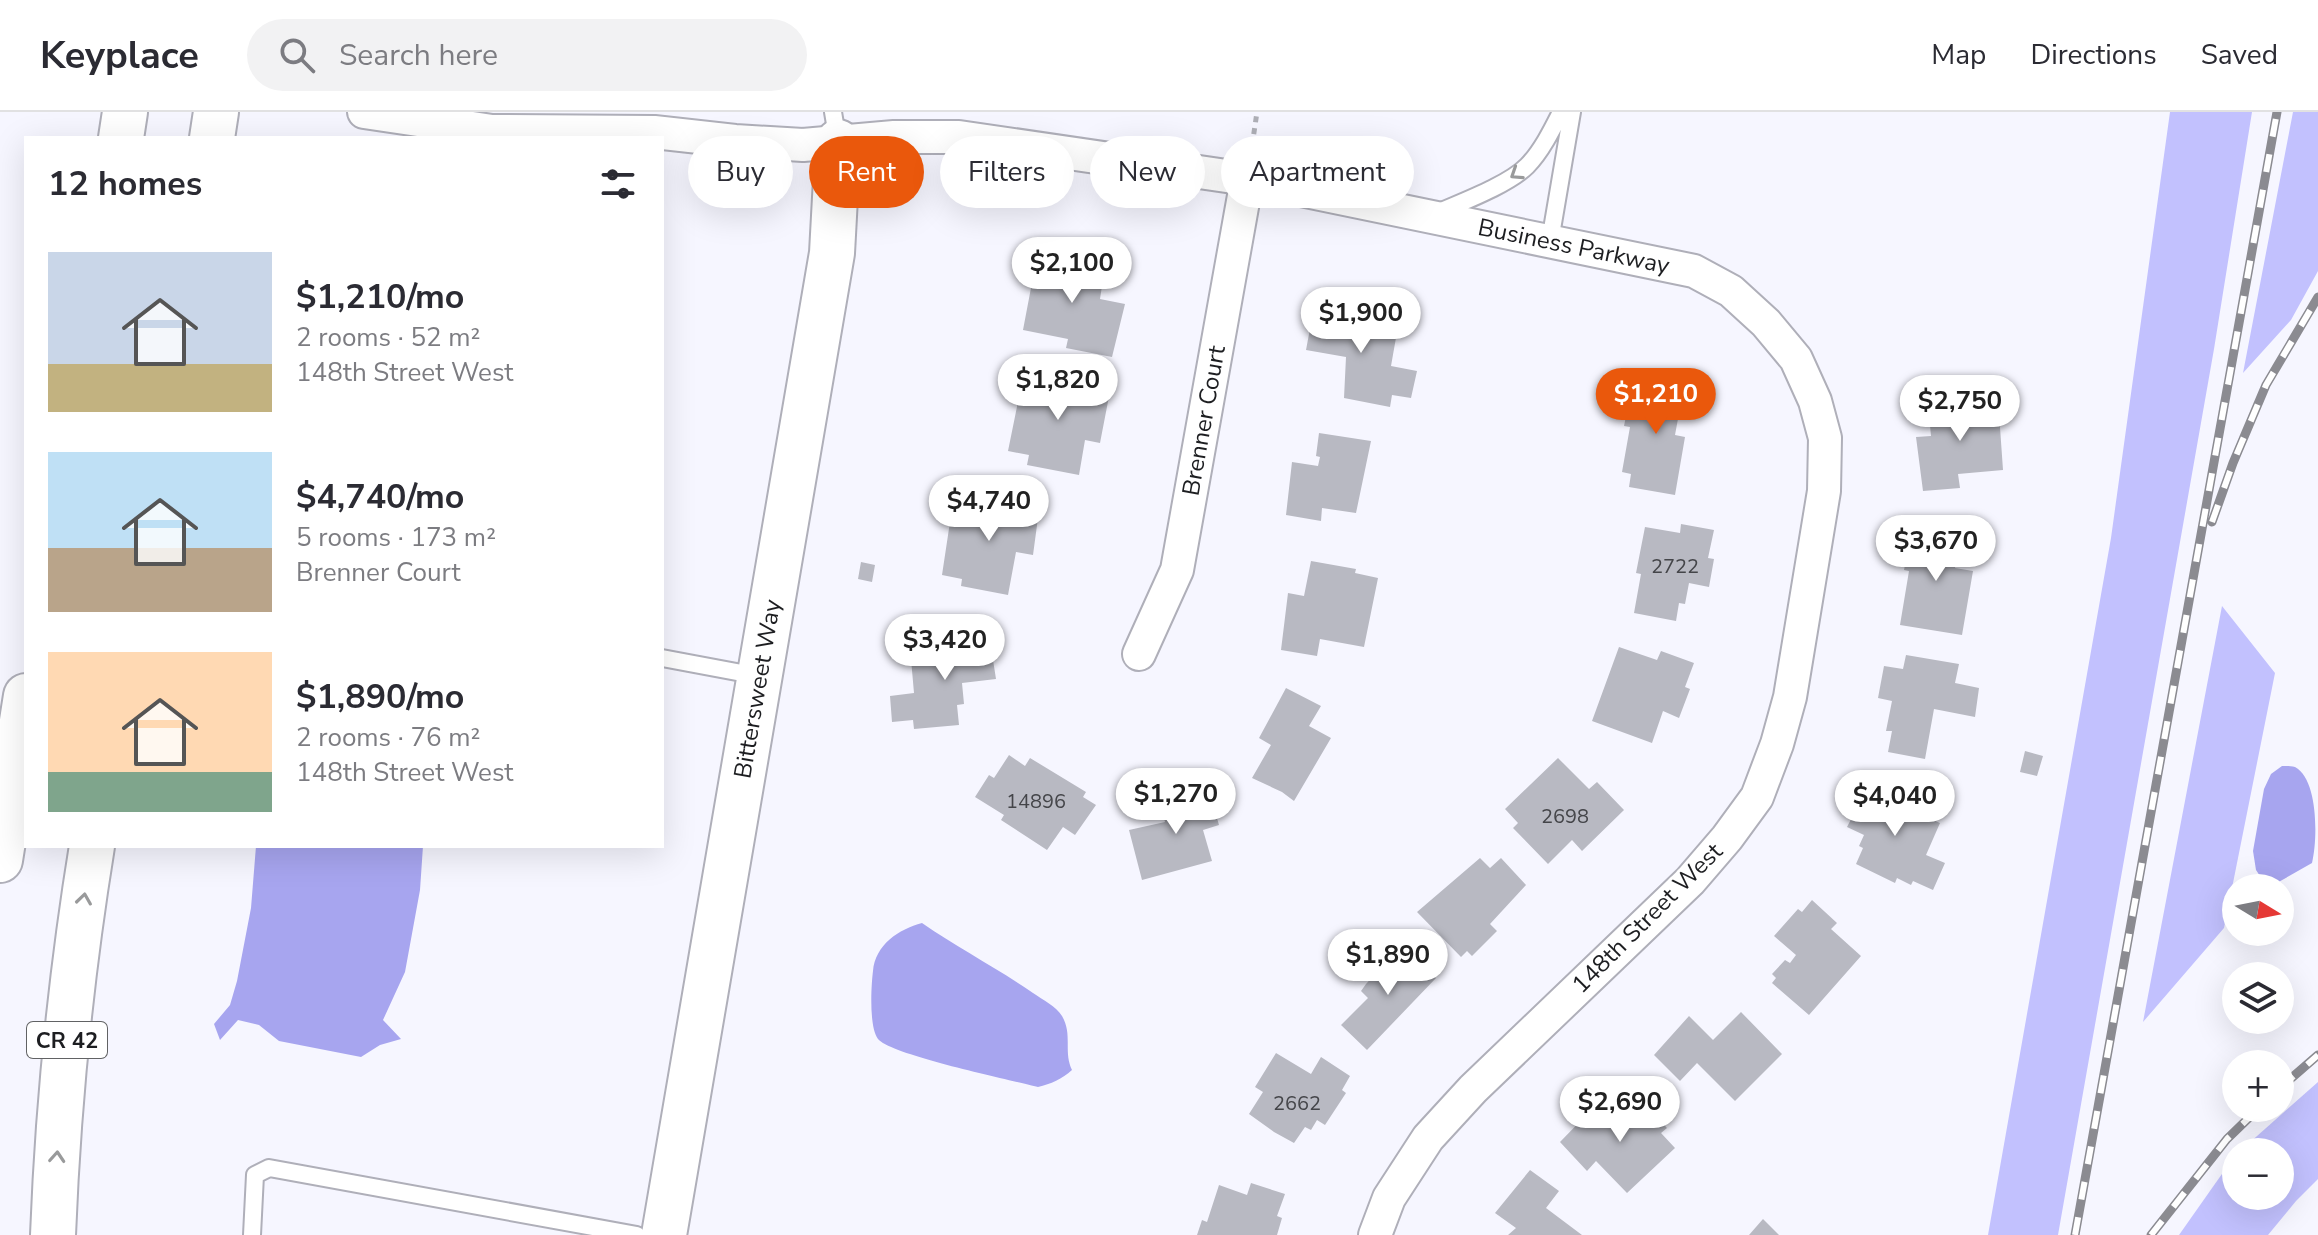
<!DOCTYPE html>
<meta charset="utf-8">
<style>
:root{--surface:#fff;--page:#f2f2f3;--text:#2b2b33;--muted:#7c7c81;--line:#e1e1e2;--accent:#ea580c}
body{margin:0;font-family:"Nunito Sans",sans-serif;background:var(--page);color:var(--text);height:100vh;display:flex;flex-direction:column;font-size:30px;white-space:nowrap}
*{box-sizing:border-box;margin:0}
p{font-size:26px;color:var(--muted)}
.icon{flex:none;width:44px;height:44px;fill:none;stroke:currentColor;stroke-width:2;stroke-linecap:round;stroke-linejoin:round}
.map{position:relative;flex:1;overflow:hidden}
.details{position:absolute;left:24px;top:24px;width:640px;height:712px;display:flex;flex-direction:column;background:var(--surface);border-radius:0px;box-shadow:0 8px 32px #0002}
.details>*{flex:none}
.banner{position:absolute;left:688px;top:24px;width:760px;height:72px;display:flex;gap:16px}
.needle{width:52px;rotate:100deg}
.controls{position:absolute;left:2222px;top:762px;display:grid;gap:16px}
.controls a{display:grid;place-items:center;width:72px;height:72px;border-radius:50%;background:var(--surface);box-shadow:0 8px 32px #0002;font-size:40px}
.price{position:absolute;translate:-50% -68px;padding:0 18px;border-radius:28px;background:#fff;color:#222;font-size:26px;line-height:52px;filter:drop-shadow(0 2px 4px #0008)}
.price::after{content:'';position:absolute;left:50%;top:48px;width:24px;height:18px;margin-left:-12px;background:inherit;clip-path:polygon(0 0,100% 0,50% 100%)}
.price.on{background:var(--accent);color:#fff}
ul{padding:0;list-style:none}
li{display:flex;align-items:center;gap:24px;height:200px;padding:0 24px}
li span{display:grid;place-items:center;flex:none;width:224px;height:160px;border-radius:0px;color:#555}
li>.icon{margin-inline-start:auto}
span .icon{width:96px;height:96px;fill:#fffc;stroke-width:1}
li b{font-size:34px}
h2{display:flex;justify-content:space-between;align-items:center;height:96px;padding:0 24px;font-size:34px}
.pill{padding:0 28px;border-radius:36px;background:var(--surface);box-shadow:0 8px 32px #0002;font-size:28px;line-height:72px}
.pill.on{background:var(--accent);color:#fff}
header{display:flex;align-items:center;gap:48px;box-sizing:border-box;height:112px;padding:0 40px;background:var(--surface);border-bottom:2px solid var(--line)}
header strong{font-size:38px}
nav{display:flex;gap:44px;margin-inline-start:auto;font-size:28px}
.search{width:560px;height:72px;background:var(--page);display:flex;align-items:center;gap:20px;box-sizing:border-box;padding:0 28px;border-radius:44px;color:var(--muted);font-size:30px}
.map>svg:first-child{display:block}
</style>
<header>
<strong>Keyplace</strong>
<div class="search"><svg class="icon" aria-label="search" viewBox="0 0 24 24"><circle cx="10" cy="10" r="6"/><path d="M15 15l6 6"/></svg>Search here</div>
<nav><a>Map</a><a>Directions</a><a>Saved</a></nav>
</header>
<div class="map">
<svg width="2318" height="1123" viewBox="0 0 2318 1123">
<rect width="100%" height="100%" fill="#f6f6ff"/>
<!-- forest -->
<path fill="#c2c1fe" d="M2170 0H2252L2214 237 2058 1123H1988L2111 426Z
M2293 0H2318V159L2291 208 2243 261Z
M2222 494 2275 561 2224 816 2143 910Z
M2318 970V1067L2296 1089 2268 1123H2179L2236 1042V1084H2280V1040H2239Z"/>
<!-- water -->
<path fill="#a7a5ef" d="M2282 654C2286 654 2291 654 2295 655 2318 667 2318 726 2312 751L2268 776 2256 758 2253 739 2264 677 2271 662Z
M256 734H423L420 778 405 860 383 908 401 927 380 933 361 945 279 929 259 913 238 908 220 928 214 912 230 893 237 869 251 796Z
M922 811C958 836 997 856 1033 881 1043 888 1056 894 1062 904 1073 923 1063 939 1072 958 1062 967 1051 972 1038 975 1011 968 891 943 878 927 869 915 871 875 873 859 875 833 899 817 922 811Z"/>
<!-- building -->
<path fill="#b8b9c2" d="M1038 139 1096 150 1091 172 1102 174 1100 187 1125 192 1112 245 1066 236 1068 227 1023 218Z
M1320 190 1366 198 1363 214 1397 220 1391 254 1417 259 1411 286 1392 283 1390 295 1344 286 1346 245 1306 238 1313 201 1317 202Z
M1023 265 1066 273 1068 266 1111 274 1100 331 1085 328 1079 363 1027 353 1029 343 1008 339Z
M1639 265 1693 274 1689 297 1680 296 1675 323 1685 325 1675 383 1629 375 1631 362 1622 360 1630 315 1624 314 1627 299 1633 300Z
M1998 287 2003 358 1958 362 1960 376 1923 379 1916 325 1931 324 1928 292Z
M1319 321 1371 329 1356 401 1322 396 1321 409 1286 403 1292 350 1318 354 1320 345 1316 344Z
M1002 384 1040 391 1033 443 1016 440 1008 483 961 474 962 467 942 463 953 390 1000 399Z
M1681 412 1714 418 1708 446 1714 447 1709 475 1689 471 1685 492 1679 491 1676 509 1634 501 1641 462 1636 461 1645 415 1680 421Z
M1917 414 1961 422 1955 456 1973 459 1962 523 1900 513 1909 459 1904 458 1910 427 1915 428Z
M1311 449 1356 457 1355 461 1378 466 1364 535 1320 527 1317 544 1281 538 1288 481 1304 484Z
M861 450 875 453 872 470 858 467Z
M988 516 996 567 962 571 964 592 957 593 959 613 914 617 913 608 892 610 890 584 914 581 911 547 954 543 952 520Z
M1619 535 1657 548 1661 539 1694 551 1685 575 1690 577 1679 606 1663 599 1652 631 1592 609Z
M1906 543 1959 552 1955 571 1979 576 1975 605 1934 597 1925 647 1888 640 1892 619H1886L1892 589 1878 586 1884 554 1903 557Z
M1286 576 1321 594 1309 614 1331 626 1294 689 1282 680 1252 666 1271 633 1259 626Z
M2025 639 2043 644 2037 664 2020 660Z
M1009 643 1025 654 1030 646 1086 680 1083 685 1096 693 1075 723 1063 715 1047 738 1001 708 1004 703 975 685 989 663 994 666Z
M1558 646 1589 677 1597 670 1624 698 1582 739 1572 728 1548 752 1513 716 1518 711 1505 697Z
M1873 665 1904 680 1898 693 1940 711 1926 743 1945 751 1933 778 1913 769 1911 773 1897 766 1895 771 1856 752 1863 736 1859 734 1864 723 1847 715Z
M1209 679 1219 713 1203 718 1212 749 1142 768 1129 718 1165 710 1159 689Z
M1480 746 1490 756 1501 746 1526 773 1490 812 1497 819 1472 844 1467 839 1461 845 1417 800Z
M1812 788 1837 811 1831 817 1861 844 1809 903 1772 871 1776 866 1772 862 1785 848 1790 851 1796 843 1774 824 1798 797 1802 800Z
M1402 833 1436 866 1367 938 1341 913 1368 886 1361 879 1366 872Z
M1741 900 1782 942 1735 989 1697 951 1680 969 1654 943 1689 904 1713 928Z
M1276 941 1311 962 1321 945 1350 964 1342 978 1346 981 1325 1013 1317 1008 1311 1018 1305 1015 1294 1031 1274 1020 1249 1002 1263 980 1255 975Z
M1643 990 1667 1016 1661 1021 1675 1036 1627 1081 1596 1049 1587 1059 1560 1030 1595 994 1605 1004 1617 993 1628 1004Z
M1530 1058 1559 1079 1546 1096 1582 1123H1508L1516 1116 1495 1101Z
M1251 1071 1285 1082 1277 1104 1282 1106 1277 1123H1197L1202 1108 1207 1110 1219 1073 1247 1083Z
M1763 1107 1779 1123H1749Z"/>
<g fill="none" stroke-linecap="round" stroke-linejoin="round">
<defs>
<path id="lane" d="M833 0 838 30
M1437 101C1462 90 1508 73 1527 54 1541 40 1552 18 1561 0
M1550 129 1572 0
M662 546 758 564
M252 1123 255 1063 269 1056 637 1123"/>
<g id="street">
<path id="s1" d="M364 0 492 19 654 20 735 29 803 33 894 25H959L1247 67 1694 159 1731 179 1766 211 1796 247 1815 289 1825 326 1824 379 1790 585 1777 632 1757 685 1727 726 1690 769 1473 977 1428 1026 1389 1086 1375 1123"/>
<path id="s2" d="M1139 542 1177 458 1247 67"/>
</g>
<g id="secondary">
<path id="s3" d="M664 1123 832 141 838 30"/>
</g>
<path id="highway" d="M121 26 125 0
M212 26 216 0
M0 748 26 584
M53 1123C58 993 71 863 92 734"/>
</defs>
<!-- lane casing -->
<use href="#lane" stroke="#afafb9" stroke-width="20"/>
<!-- street casing -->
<use href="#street" stroke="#afafb9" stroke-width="36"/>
<!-- secondary casing -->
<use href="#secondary" stroke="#afafb9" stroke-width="48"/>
<!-- highway casing -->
<use href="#highway" stroke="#afafb9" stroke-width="48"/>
<!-- path -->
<path stroke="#aeafb6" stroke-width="5" stroke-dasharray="6 6" stroke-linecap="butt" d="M1252 34 1257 0"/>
<!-- lane -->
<use href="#lane" stroke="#fff" stroke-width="16"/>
<!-- street -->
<use href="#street" stroke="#fff" stroke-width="32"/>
<!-- secondary -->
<use href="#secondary" stroke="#fff" stroke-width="44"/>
<!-- highway -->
<use href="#highway" stroke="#fff" stroke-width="44"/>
<defs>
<path id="rail" d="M2212 410 2233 351 2266 273 2318 185
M2280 976 2318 943
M2075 1123 2277 0
M2151 1123 2227 1027 2259 996"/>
</defs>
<!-- rail casing -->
<use href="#rail" stroke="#8b8b91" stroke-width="9"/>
<!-- rail -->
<use href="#rail" stroke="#fff" stroke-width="6" stroke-dasharray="18" stroke-linecap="butt"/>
</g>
<!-- one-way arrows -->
<defs><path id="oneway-chevron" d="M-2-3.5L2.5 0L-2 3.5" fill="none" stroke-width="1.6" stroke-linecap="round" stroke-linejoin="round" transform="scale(2)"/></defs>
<g stroke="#999a9b">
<use href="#oneway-chevron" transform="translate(1516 62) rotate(147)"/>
<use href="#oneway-chevron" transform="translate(84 787) rotate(-82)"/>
<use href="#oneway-chevron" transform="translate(57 1045) rotate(-86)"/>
</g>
<g text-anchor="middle" stroke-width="6" stroke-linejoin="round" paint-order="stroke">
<!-- number labels -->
<g font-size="20" fill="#444549">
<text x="1675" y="461">2722</text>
<text x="1036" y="696">14896</text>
<text x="1565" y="711">2698</text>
<text x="1297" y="998">2662</text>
</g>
<!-- shield labels -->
<rect fill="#fff" stroke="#616264" stroke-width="2" x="27" y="910" width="80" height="36" rx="6"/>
<g font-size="22" font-weight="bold" fill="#1d1e21">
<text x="67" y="936">CR 42</text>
</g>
<!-- street labels -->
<g font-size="24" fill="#1d1e21" stroke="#fff">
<text dy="8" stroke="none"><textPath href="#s1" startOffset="1222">Business Parkway</textPath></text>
<text dy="8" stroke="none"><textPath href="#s2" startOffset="244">Brenner Court</textPath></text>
<text dy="8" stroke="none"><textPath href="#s3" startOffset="554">Bittersweet Way</textPath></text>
<text transform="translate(1647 806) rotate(-45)" y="8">148th Street West</text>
</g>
</g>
</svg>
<div class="controls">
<a><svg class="needle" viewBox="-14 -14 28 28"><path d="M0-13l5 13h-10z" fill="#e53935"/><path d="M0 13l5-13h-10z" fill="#7c7c81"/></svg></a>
<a><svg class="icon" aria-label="layers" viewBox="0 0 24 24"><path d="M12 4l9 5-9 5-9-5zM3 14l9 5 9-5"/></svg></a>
<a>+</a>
<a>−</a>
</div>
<b class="price" style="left:1072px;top:193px">$2,100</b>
<b class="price" style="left:1361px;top:243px">$1,900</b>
<b class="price" style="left:1058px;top:310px">$1,820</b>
<b class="price on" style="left:1656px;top:324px">$1,210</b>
<b class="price" style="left:1960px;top:331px">$2,750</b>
<b class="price" style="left:989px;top:431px">$4,740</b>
<b class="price" style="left:1936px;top:471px">$3,670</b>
<b class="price" style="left:945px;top:570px">$3,420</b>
<b class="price" style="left:1176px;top:724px">$1,270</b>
<b class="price" style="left:1895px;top:726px">$4,040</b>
<b class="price" style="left:1388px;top:885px">$1,890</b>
<b class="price" style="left:1620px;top:1032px">$2,690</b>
<div class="banner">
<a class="pill">Buy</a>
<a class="pill on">Rent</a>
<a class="pill">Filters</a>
<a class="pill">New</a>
<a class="pill">Apartment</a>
</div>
<section class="details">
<h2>12 homes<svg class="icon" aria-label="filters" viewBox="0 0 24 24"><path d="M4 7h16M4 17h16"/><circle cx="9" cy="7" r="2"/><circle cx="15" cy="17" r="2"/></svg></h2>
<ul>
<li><span style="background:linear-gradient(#c9d6e8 70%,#c2b280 0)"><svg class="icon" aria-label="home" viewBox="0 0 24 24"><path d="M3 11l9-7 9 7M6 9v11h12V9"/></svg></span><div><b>$1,210/mo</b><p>2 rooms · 52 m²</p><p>148th Street West</p></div></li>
<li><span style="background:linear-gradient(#bfe0f5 60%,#b9a48a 0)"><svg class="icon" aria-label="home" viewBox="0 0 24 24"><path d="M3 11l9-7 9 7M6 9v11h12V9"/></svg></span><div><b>$4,740/mo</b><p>5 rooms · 173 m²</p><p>Brenner Court</p></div></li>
<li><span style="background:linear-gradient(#ffd9b3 75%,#7fa58c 0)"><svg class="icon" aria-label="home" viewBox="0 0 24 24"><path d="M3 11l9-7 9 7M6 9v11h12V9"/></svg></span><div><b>$1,890/mo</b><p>2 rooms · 76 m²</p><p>148th Street West</p></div></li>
</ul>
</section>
</div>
